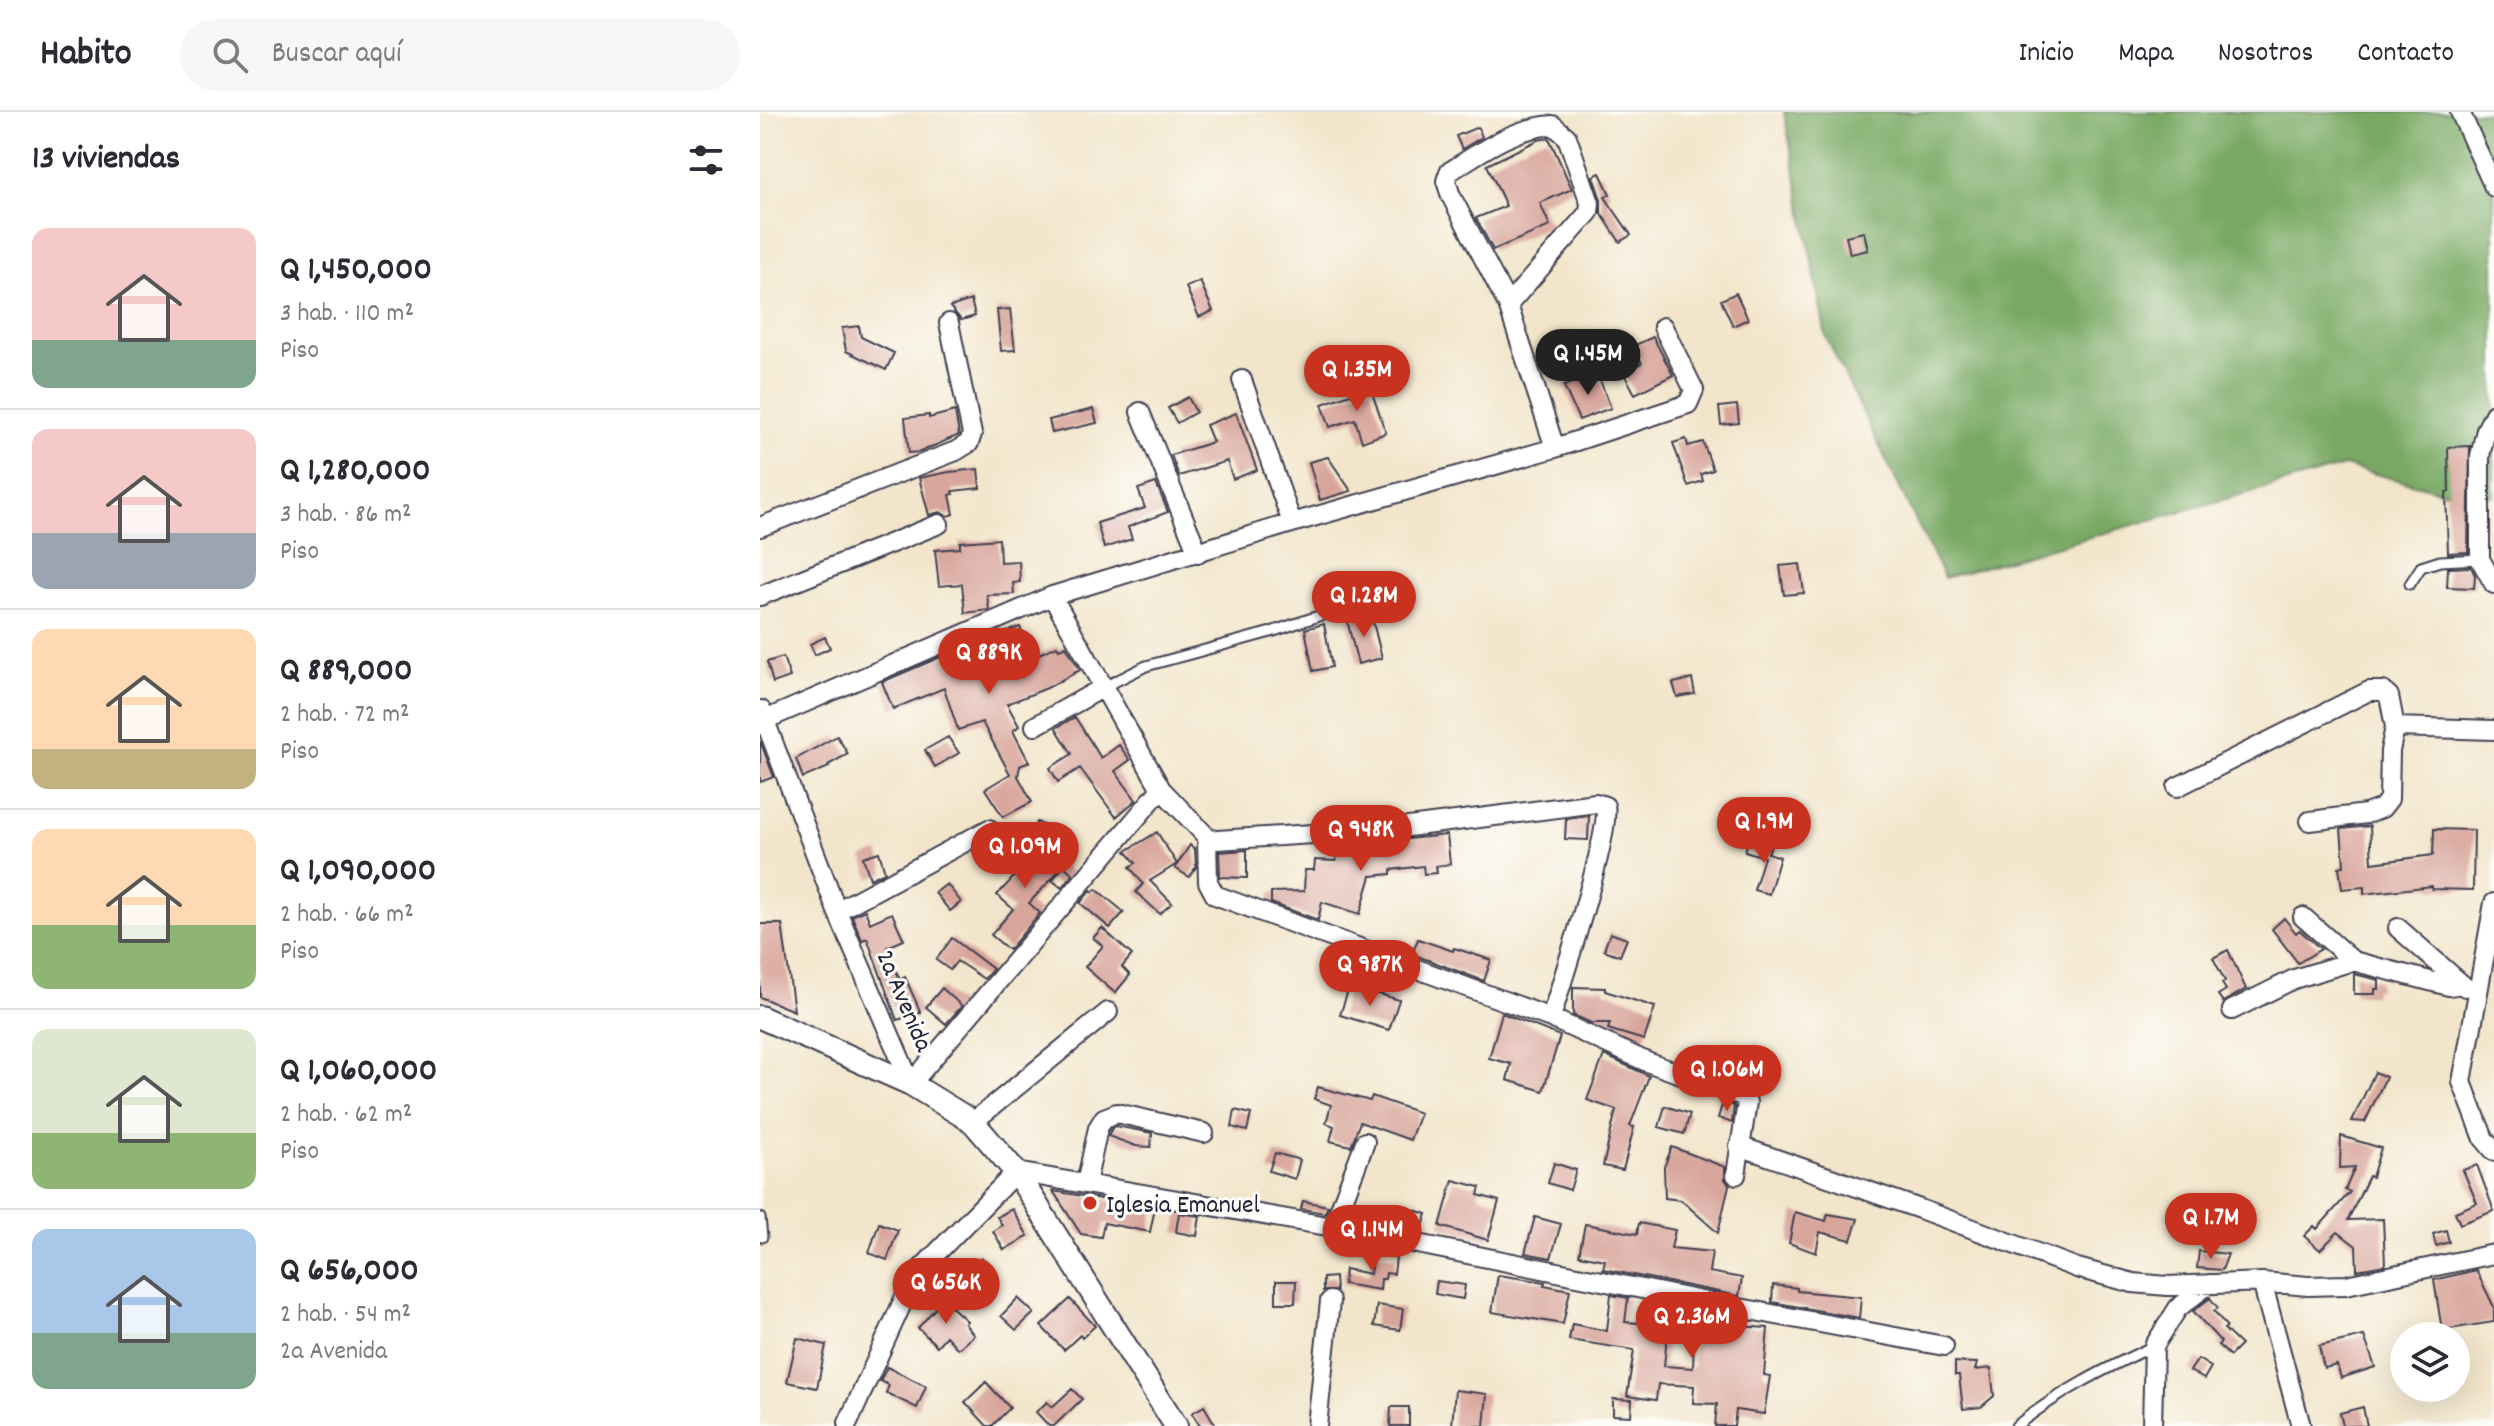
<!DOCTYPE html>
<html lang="es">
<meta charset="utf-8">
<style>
:root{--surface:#fff;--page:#f7f7f7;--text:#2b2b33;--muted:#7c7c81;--line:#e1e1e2;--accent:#c8321e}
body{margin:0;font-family:Dekko,sans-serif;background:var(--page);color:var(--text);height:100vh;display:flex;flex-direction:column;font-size:30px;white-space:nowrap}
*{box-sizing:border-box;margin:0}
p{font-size:26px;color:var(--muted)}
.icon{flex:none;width:44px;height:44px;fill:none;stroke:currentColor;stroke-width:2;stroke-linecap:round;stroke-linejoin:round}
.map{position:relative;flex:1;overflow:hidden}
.drawer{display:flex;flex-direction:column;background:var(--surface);width:760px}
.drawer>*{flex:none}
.buttons{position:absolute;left:1630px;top:1210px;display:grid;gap:16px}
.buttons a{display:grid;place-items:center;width:80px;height:80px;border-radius:50%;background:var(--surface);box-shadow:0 8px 32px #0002;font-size:40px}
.price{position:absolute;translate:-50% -68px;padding:0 18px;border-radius:28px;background:var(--accent);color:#fff;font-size:26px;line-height:52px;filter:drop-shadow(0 2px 4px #0008)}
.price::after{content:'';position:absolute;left:50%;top:48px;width:24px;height:18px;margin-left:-12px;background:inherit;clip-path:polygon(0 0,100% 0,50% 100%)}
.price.selected{background:#222;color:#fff}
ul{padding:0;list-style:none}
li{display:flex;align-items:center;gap:24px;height:200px;padding:0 32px}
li+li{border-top:2px solid var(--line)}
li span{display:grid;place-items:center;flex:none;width:224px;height:160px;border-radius:16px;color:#555}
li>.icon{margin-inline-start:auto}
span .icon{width:96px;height:96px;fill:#fffc;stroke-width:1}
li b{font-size:34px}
h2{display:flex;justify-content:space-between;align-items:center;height:96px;padding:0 32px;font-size:34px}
header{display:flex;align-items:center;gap:48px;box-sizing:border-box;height:112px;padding:0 40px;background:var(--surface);border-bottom:2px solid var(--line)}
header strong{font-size:38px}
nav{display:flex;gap:44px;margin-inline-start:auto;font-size:28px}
.search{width:560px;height:72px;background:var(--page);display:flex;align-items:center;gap:20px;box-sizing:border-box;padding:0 28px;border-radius:44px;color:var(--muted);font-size:30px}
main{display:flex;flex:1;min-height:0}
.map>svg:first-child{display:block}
</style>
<header>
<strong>Habito</strong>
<div class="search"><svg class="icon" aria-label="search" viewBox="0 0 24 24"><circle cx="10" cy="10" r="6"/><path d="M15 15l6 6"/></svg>Buscar aquí</div>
<nav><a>Inicio</a><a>Mapa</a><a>Nosotros</a><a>Contacto</a></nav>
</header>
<main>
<section class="drawer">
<h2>13 viviendas<svg class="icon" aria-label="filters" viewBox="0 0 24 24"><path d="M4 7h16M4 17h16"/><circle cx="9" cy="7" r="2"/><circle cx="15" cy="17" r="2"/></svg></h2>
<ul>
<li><span style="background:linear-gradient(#f6c9c9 70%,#7fa58c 0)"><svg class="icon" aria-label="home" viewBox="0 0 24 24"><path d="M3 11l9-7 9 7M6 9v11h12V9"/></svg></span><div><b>Q 1,450,000</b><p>3 hab. · 110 m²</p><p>Piso</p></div></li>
<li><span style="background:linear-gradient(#f6c9c9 65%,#9aa5b1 0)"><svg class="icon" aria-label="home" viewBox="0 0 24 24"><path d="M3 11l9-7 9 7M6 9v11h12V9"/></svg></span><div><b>Q 1,280,000</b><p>3 hab. · 86 m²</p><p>Piso</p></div></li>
<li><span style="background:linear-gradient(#ffd9b3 75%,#c2b280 0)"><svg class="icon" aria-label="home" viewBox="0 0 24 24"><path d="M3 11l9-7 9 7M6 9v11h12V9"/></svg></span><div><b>Q 889,000</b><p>2 hab. · 72 m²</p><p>Piso</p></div></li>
<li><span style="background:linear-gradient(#ffd9b3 60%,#8fb573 0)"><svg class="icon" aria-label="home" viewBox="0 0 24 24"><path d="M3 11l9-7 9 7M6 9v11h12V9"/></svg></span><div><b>Q 1,090,000</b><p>2 hab. · 66 m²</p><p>Piso</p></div></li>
<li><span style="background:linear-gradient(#dfe7d0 65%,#8fb573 0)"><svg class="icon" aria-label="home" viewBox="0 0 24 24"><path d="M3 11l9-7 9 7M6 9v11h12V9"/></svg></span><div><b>Q 1,060,000</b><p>2 hab. · 62 m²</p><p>Piso</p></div></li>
<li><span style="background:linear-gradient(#a9c7e8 65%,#7fa58c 0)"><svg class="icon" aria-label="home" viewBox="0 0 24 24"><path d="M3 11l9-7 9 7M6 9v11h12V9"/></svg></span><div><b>Q 656,000</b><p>2 hab. · 54 m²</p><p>2a Avenida</p></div></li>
</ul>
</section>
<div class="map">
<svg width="1734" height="1314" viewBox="0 0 1734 1314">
<rect width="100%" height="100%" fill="#fdfcf7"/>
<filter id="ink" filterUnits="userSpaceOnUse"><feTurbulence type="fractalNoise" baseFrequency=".0125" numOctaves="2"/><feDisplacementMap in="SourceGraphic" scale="16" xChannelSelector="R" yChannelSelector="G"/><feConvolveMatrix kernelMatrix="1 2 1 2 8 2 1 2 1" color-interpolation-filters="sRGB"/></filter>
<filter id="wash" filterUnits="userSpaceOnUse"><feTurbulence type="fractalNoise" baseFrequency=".006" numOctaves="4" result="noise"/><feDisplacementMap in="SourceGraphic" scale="32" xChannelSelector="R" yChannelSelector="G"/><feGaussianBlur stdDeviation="1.8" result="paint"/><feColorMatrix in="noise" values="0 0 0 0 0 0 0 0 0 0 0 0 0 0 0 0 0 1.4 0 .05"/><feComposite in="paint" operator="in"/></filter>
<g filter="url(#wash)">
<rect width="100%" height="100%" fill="#f2e5cb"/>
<!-- forest -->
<path fill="#78a964" stroke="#4d6650" stroke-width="2" d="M1024 0H1734V385L1711 379 1686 380 1584 354 1184 466 1066 225Z"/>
<g id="blocks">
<!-- building -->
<path fill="#d8a59b" d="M718 15 722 25 702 37 696 24Z
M789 26 812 77 780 91 790 114 733 138 716 106 746 94 727 53 778 28Z
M840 61 850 82 845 85 871 123 860 130 841 101V88L833 64Z
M1104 120 1108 138 1090 142 1086 124Z
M440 169 453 199 439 205 426 175Z
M976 181 988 207 973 214 961 188Z
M211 188 215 204 201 208 190 195Z
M250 197 255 238 241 239 237 198Z
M99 214 101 225 134 241 126 258 86 239 82 216Z
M893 225 913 263 875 282 863 260 882 251 873 234Z
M837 261 851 296 819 308 804 274Z
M610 275 626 321 602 330 595 307 570 315 562 292Z
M428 285 436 300 417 311 408 296Z
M977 293 979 311 961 313 959 295Z
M333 297 337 311 292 321 289 308Z
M195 299 199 323 160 340 149 341 145 306 169 303V306Z
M476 301 497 358 473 367 467 349 419 364 411 343 453 330 446 313Z
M926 327 928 334 943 330 953 358 941 362 943 369 928 374 913 331Z
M1710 334 1708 440 1688 441 1686 380H1689L1688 335Z
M568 345 591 379 560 388 549 350Z
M218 357 220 376 192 379 193 382 190 383 194 402 187 404 180 400 169 403 159 366 189 360Z
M396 371 408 400 368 415 372 427 344 436 337 411 385 396 378 377Z
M239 427 240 450 259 449 260 470 253 471 254 482 227 483 229 498 205 501 202 472 179 474 175 438 200 436V430Z
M1040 452 1044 481 1024 483 1020 454Z
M1711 455 1715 463 1714 476 1687 475 1688 456Z
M611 502 622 546 598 552 587 508Z
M564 512 572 555 553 559 545 517Z
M260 515 272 545 297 534 299 537 306 534 320 558 287 576 247 592 259 614 253 619 269 650 260 654 258 664 272 690 243 705 225 677 250 662 222 610 198 618 184 576 133 597 122 570 218 529Z
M65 525 70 536 55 543 50 532Z
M23 545 30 565 13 571 7 550Z
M932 567 935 582 917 585 913 571Z
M315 605 341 646 359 633 370 648 355 659 376 688 356 705 320 656 298 670 290 656 312 642 296 616Z
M77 624 88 642 68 653 69 655 43 666 36 647Z
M188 625 199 641 175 655 165 638Z
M0 629 14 665 0 670Z
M829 704 828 728 805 727 806 707Z
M277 710 289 716 271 747 277 740 298 760 269 791 280 801 249 838 231 823 253 797 237 783 270 748 259 741Z
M1610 714 1612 751 1673 743 1674 717 1714 718 1713 778 1672 777V774L1604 782V775L1582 777 1579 755 1584 754 1581 717Z
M397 720 417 752 390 769 412 791 400 802 376 780 383 772 370 755 376 751 366 739Z
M687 723 690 752 676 754 677 761 664 762 663 754 631 758V762L611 764 600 802 562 790 558 808 511 791V780L544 779 545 758H554L555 748 576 749 577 733 604 734 605 731 617 730 629 732V729Z
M989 727 1011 734 1008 741 1020 745 1009 782 994 778 1004 745 985 739Z
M430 733 435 737 436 755 429 765 415 756Z
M487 738V766L460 765 459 740Z
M119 740 125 760 110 767 103 745Z
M304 754 313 762 302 776 292 768Z
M187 772 201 790 190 799 175 781Z
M336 777 364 800 350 816 320 791 331 778 333 780Z
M105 798 110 811 132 801 144 828 127 835 140 868 145 865 161 901 137 908 107 826 102 828 92 804Z
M1524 806 1536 821 1539 818 1561 837 1538 851 1512 817Z
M0 812H22L34 899 0 885Z
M342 816 372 843 362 855 370 863 355 881 325 855 343 834 333 826Z
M850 821 867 827 860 844 844 838Z
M192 826 233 857 224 867 197 849 190 858 176 848Z
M658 827 693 839 694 836 731 848 724 869 652 842Z
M1468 838 1486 877 1463 890 1458 883 1466 878 1462 871 1465 869 1453 846Z
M1594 862 1619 868V877H1615V882H1594Z
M590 873 639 888 629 918 580 903Z
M813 875 845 876V879L895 895 884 928 848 917 850 911H831L813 903Z
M182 876 202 894 186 912 166 895Z
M742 901 800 924 783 979 747 968 751 952 729 946Z
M844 943 889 964 870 1014 874 1015 863 1058 843 1054 856 998 827 988Z
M1615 960 1626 965 1605 1010 1592 1009Z
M558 975 610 989 612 984 660 1001 650 1028 600 1010 591 1034 570 1029 574 1014 566 1011 571 993 554 987Z
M963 990 974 994 972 1011 958 1006Z
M905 994 930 1002 924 1022 899 1015Z
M475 998 491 1002 487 1019 472 1015Z
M356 1014 392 1021 391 1035 376 1034 348 1024 352 1016Z
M1581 1024 1621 1036 1612 1065 1609 1064 1588 1108 1623 1107 1625 1153 1597 1158 1596 1134 1578 1120 1560 1138 1544 1124 1554 1114 1557 1117 1590 1080 1585 1078 1595 1055 1580 1056Z
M912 1035 965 1055V1067L969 1073 958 1121 921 1088 905 1086 904 1055Z
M515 1041 540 1048 535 1067 509 1059Z
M794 1051 816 1058 810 1078 788 1071Z
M1717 1053 1734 1099 1700 1112 1695 1100 1717 1091 1703 1058Z
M693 1068 720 1075 718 1083 739 1089 728 1128 680 1114Z
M293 1079 395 1096 390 1120 344 1111 341 1125 321 1122Z
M543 1089 568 1094 565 1101 541 1097Z
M252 1097 268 1124 244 1138 233 1119 242 1113 237 1105Z
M651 1097 667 1102 661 1120 645 1117Z
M1035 1100 1066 1109 1068 1102 1098 1107 1091 1128 1060 1120 1056 1141 1029 1131Z
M419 1101 440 1104 437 1124 416 1120Z
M775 1105 801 1112 791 1146 765 1141Z
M119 1111 138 1118 127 1148 109 1141Z
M879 1111 915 1118 911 1136 952 1140 949 1160 982 1166 979 1184 843 1157 845 1148 819 1143 825 1112 877 1122Z
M1686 1118 1689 1130 1676 1134 1673 1122Z
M1439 1139 1468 1142 1462 1158 1437 1156Z
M613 1142 636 1145 634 1162 626 1161 625 1167H621L620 1178 583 1172 585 1157 610 1162Z
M221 1145 230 1152V1157L218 1171 207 1162Z
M1716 1158 1734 1195V1210L1682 1218 1674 1168Z
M738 1163 785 1170 784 1173 810 1178 803 1212 732 1200Z
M575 1165 576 1179H563V1166Z
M516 1169H536L535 1191H516Z
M677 1169 705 1173 703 1187 675 1182Z
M1013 1173 1037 1176V1179L1101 1185 1099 1206 1012 1190Z
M851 1183 868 1186 865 1210 908 1213 904 1254 933 1256 935 1200 974 1207 977 1208V1214L1008 1216 1004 1263 1010 1264 1004 1302 976 1298 974 1314H955L957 1292 933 1291 934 1274 898 1272 896 1288 867 1284 874 1238 809 1228 812 1212 847 1219Z
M258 1186 274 1201 256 1218 241 1204Z
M1450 1186 1458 1196 1454 1199 1467 1215 1464 1217 1481 1233 1470 1244 1458 1233 1461 1230 1433 1199Z
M183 1187 207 1209 205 1212 214 1223 198 1237 186 1224 177 1234 158 1216Z
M310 1187 335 1214 322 1226 320 1223 304 1238 281 1214Z
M617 1193 643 1197 640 1218 614 1214Z
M1604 1224 1615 1255 1581 1266 1577 1253 1564 1256 1559 1234Z
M37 1226 66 1233 57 1276 27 1270Z
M1438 1247 1451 1255 1444 1267 1430 1259Z
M1195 1250 1217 1251 1215 1258 1231 1256 1234 1284 1221 1295 1203 1297 1199 1263H1195Z
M127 1255 166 1274 157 1296 126 1281 129 1273 120 1269Z
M226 1270 250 1296 232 1314H227L205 1290Z
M312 1277 322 1287 294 1314H289L276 1300 287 1290 292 1295Z
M695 1278 727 1282 724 1314H692Z
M853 1287 872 1288 871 1304 853 1303Z
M444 1294 456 1314H440L432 1301Z
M631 1295H649V1314H630Z
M1603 1295 1607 1314H1583L1580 1301Z"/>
</g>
</g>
<g filter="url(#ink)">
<use href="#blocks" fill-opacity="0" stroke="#413f51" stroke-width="2"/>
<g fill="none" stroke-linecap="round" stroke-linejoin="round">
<defs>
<path id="service" d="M1650 472 1661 455 1680 449 1720 447
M344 575 386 554 511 520 597 491
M0 1106 2 1125
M1256 1314C1299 1280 1344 1257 1394 1234"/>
<path id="minor" d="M1700 0 1734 75
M748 193 691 84 686 69 689 60C722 39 753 16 793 13L807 25 830 91 829 100 748 193 795 336
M482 268 532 411
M380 300 438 441
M1734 302 1726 318 1720 344V447L1734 472
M0 415 196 339 209 331 212 322 189 211
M0 484 179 412
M292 484 401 677 447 725 457 728 633 717 836 691 845 694C852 719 801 871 791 906
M1 598 77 799 151 972 401 677
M0 610 292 484 532 411 795 336 928 292 934 278 903 215
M275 614 344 575
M1417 675 1609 579H1623L1629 584 1635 615
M1550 709 1606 702 1622 696 1629 687 1630 639 1635 615 1734 618
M447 725 448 770 455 783 791 906 887 950 982 984 987 990 976 1063
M1734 791 1702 970 1724 1027 1734 1039
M77 799 229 717
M1543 805 1593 849 1689 874 1702 872
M1638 816 1705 875
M1472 898 1534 867 1593 849
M213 1010 348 900
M979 1034 1160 1097 1317 1156 1373 1171 1407 1174 1502 1170 1548 1174 1586 1173 1734 1142
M326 1072 338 1016 344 1006 357 1001 444 1021
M573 1115 605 1030
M1502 1170 1541 1314
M88 1311 149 1176 160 1158 256 1060 573 1115 947 1190 1184 1234
M557 1314 570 1189
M1392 1314 1394 1234 1418 1196 1449 1172"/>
<path id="tertiary" d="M0 905 151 972 213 1010 256 1060 416 1314"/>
</defs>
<!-- service casing -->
<use href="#service" stroke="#413f51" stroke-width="13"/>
<!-- minor casing -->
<use href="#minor" stroke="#413f51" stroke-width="22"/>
<!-- tertiary casing -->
<use href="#tertiary" stroke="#413f51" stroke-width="26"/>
<!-- service -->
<use href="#service" stroke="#fff" stroke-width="9"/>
<!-- minor -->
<use href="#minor" stroke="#fff" stroke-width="18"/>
<!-- tertiary -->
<use href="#tertiary" stroke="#fff" stroke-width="22"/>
</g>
</g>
<!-- markers -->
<circle fill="#c8321e" stroke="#fdfcf7" stroke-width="3" cx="330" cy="1091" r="8"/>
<g text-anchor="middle" stroke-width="6" stroke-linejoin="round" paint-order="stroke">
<!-- street labels -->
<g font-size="26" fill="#22223b" stroke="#fdfcf7">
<text transform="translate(146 888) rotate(67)" y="9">2a Avenida</text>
</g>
<!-- poi labels -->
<g font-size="26" fill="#22223b" stroke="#fdfcf7" text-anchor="start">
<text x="346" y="1100">Iglesia Emanuel</text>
</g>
</g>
</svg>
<div class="buttons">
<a><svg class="icon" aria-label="layers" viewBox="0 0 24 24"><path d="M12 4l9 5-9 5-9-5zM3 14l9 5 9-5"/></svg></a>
</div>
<b class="price selected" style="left:828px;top:285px">Q 1.45M</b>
<b class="price" style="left:597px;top:301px">Q 1.35M</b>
<b class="price" style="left:604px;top:527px">Q 1.28M</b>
<b class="price" style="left:229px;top:584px">Q 889K</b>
<b class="price" style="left:1004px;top:753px">Q 1.9M</b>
<b class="price" style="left:601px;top:761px">Q 948K</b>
<b class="price" style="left:265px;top:778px">Q 1.09M</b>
<b class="price" style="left:610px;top:896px">Q 987K</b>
<b class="price" style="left:967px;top:1001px">Q 1.06M</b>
<b class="price" style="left:1451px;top:1149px">Q 1.7M</b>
<b class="price" style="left:612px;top:1161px">Q 1.14M</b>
<b class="price" style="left:186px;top:1214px">Q 656K</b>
<b class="price" style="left:932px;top:1248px">Q 2.36M</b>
</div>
</main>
